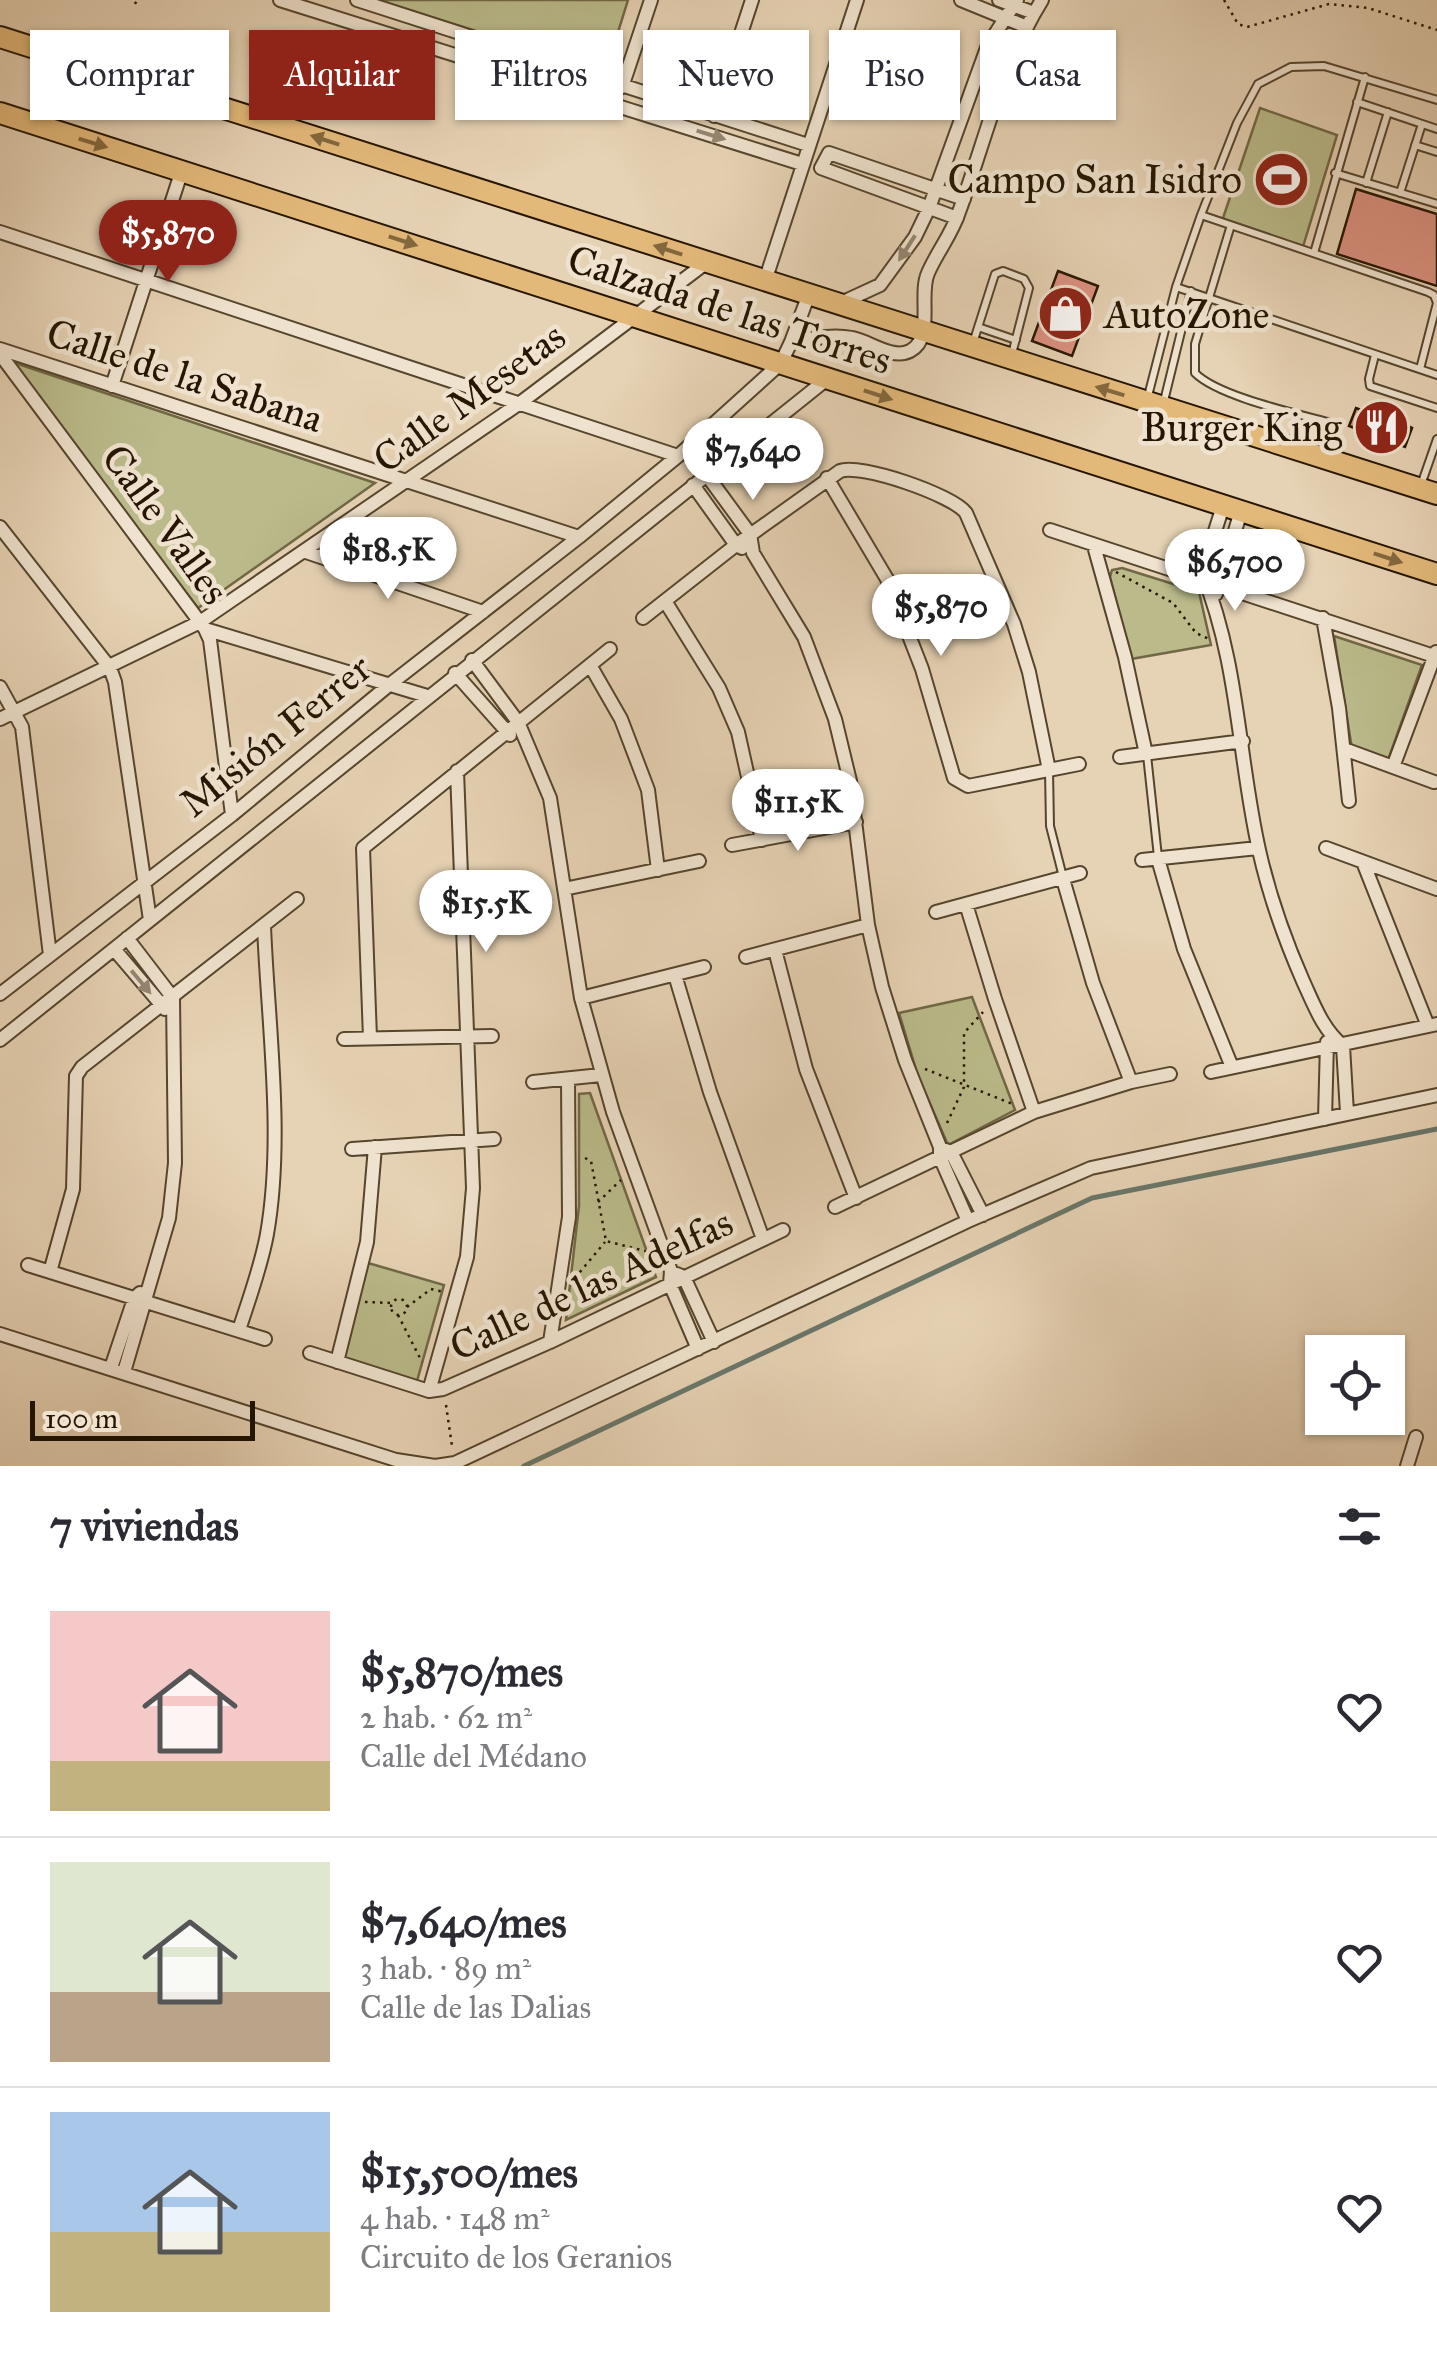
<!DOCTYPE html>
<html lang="es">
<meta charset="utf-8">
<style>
:root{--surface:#fff;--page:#f7f7f7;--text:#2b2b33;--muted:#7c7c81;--line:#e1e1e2;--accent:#8f2418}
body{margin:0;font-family:"IM FELL Great Primer",serif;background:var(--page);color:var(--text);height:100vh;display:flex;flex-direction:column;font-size:38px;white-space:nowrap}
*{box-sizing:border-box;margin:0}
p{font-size:32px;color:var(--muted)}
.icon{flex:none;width:55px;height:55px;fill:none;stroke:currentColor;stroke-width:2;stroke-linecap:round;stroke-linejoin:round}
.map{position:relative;height:1466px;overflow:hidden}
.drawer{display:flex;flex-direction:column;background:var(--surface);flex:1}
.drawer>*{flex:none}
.hud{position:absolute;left:30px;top:30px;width:1378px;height:90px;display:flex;gap:20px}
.fabs{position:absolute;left:1305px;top:1335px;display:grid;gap:20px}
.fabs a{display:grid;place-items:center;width:100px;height:100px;border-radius:0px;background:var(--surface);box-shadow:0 2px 8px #0004;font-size:50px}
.scale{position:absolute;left:30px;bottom:25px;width:225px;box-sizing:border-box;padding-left:10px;border:5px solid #261600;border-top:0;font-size:28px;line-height:35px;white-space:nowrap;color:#261600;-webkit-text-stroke:8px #efe2ce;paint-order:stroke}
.price{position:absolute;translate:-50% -85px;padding:0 22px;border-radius:35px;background:#fff;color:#222;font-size:32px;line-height:65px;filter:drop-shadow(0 2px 5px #0008)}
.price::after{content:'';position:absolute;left:50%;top:60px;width:30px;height:22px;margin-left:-15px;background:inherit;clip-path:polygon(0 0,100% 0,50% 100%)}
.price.on{background:var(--accent);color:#fff}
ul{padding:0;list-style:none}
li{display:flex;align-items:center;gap:30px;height:250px;padding:0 50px}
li+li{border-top:2px solid var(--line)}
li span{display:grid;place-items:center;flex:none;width:280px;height:200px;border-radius:0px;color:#555}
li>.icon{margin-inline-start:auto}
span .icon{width:120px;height:120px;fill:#fffc;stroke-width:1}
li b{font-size:42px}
h2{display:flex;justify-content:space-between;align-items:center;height:120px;padding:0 50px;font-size:42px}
.pill{padding:0 35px;border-radius:0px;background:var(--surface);box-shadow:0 2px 8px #0004;font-size:35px;line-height:90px}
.pill.on{background:var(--accent);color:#fff}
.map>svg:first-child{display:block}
</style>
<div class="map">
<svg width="1437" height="1466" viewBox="0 0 1437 1466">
<rect width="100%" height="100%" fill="#e6d2b4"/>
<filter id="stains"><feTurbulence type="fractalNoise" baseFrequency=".002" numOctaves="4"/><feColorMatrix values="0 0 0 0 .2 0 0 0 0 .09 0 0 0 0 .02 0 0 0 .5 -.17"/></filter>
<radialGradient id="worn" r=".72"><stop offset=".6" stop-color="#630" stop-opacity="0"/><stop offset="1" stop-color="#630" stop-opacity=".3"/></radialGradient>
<!-- green -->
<path fill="#baba8a" stroke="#706845" stroke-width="2.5" d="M365 0H628L605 74Z
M1260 108 1337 135 1302 250 1222 221Z
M9 361 375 483 198 608Z
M1122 568 1199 592 1211 645 1131 659 1110 577 1112 570Z
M1334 636 1422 665 1388 760 1352 749Z
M972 997 1015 1110 948 1145 918 1076 899 1013Z
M590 1093 656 1277 566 1320 579 1206V1094Z
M368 1263 444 1285 417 1381 341 1359Z"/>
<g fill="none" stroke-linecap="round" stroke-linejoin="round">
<!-- stream -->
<path stroke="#69776a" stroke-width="5" d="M524 1466 1092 1198 1437 1129"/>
</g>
<!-- building -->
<path fill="#dc9181" stroke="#261600" stroke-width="2.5" d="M1356 189 1437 214V286L1337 254Z
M1058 271 1098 286 1072 356 1032 341Z
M1366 406 1412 428 1405 447 1349 426 1356 408 1364 411Z"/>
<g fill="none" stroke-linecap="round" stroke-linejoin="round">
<defs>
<path id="lane" d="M1357 102 1437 129
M1415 145 1437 152
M1335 173 1437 204
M1366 183 1388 112
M1400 193 1422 124
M1201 215 1428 292 1434 295 1437 303
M1231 225 1195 344V373C1219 397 1299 414 1335 424
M1314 253 1365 77
M1176 287 1437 375
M978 327 1016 340
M973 343 995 274 1003 271 1024 279 1029 288 1012 354
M1375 355 1369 379 1370 386 1437 408
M1420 369 1437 303
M1147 400 1176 287 1201 215 1237 123 1258 84 1291 67 1324 66 1437 100
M1164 401 1191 291
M1421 485 1437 439
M1147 755 1158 857
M1049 771 1050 826 1063 877"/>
<path id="street" d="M280 0 802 164
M357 0 808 145
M961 0 1027 27
M999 0 1034 13
M622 87 651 0
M714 116 752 0
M957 218 821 168 829 153 964 199
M0 232 678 456
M765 281 857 0
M841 303 880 285 915 237 929 208 988 45 1017 0
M791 342 809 294
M0 349 579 537
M0 354 205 629 210 640 232 815
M112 386 182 170
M706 474 750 534 753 553 804 637 835 719 850 781 868 925 882 987 905 1060 940 1147V1157L968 1221
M827 478 887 579 922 669 954 778 968 786 1079 764
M693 485 736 545 742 548
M1223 506 1202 572C1239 663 1238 757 1259 850 1269 895 1285 940 1303 981 1314 1005 1323 1030 1343 1046L1347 1113
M0 527 110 668 115 682 150 920
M1050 530 1434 656
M1094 546 1125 657 1146 754
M306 552 483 612
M1216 594 1241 511
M665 601 719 688 738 732 762 840
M643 618 736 545 840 471C860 463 953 495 966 513L1014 624 1029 672 1049 770
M1323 618 1339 708 1349 801
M205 629 427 696
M472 660 518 722 550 798 581 998 613 1112 671 1271 670 1284 698 1349
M590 665 621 719 648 790 658 870
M455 673 510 735
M0 687 22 727 50 955
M0 719 200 622 520 403 707 262
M1344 749 1434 782
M1120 757 1243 741
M1393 767 1436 652
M732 845 856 822
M1326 848 1437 889
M1158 859 1184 949 1232 1067
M1142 860 1258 848
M1363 862 1428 1026
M1063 879 1093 983 1131 1082
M564 889 699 861
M966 904 995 999 1034 1112
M936 912 1080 873
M114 949 165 1009
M775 950 806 1069 856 1198
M746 957 868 925
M675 975 710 1092 763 1239
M0 994 232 815 389 685 579 537 678 456 781 363 791 342C810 339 832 334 852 338 869 341 892 360 910 351 935 338 918 295 928 273 937 252 952 234 959 212 985 142 1002 64 1042 0
M581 998 704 967
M370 1038 363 848 610 649
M344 1039 492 1036
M0 1040 827 379
M1211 1072 1437 1024
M533 1082 601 1075
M1325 1119 1327 1042
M352 1149 494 1139
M946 1150 951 1152 983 1215
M835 1207 1034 1112 1131 1082 1170 1074
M28 1265 265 1339
M50 1272 73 1189 76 1076 82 1067 297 899
M677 1274 684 1277 714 1342
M239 1330C249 1299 261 1267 267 1234 284 1137 268 1025 264 926
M0 1334 396 1460 435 1466 455 1463 968 1221 1091 1168 1437 1095
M550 1342 569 1217 568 1080
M310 1353 429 1391 443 1389 550 1342 783 1230
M337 1362 367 1242 375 1147
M111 1368 134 1299 140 1293
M124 1372 169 1218 175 1163 173 998 127 938
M429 1391 467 1257 473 1188 457 771
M1407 1466 1416 1437"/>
<path id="primary" d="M0 37 1437 494
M0 113 1437 574"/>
</defs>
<!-- lane casing -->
<use href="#lane" stroke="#56452d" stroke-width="10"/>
<!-- street casing -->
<use href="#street" stroke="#56452d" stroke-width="16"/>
<!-- primary casing -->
<use href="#primary" stroke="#261600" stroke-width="24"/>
<!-- path -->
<path stroke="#261600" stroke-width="2.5" stroke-dasharray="2.5 5" stroke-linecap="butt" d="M1224 0 1238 24 1247 27 1329 4 1368 8 1437 30
M135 4 137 0
M1116 572 1173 603 1196 633 1209 639
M925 1069 1015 1105
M947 1123 964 1087V1033L983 1012
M585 1158 591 1161 606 1241 649 1252
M598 1202 621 1180
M575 1278 605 1242
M391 1307a8 8 0 1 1 16 0a8 8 0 1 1-16 0Z
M365 1302 392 1303
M407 1307 431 1289 444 1292
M398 1315 422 1362
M446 1405 452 1446"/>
<!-- lane -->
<use href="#lane" stroke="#efe2ce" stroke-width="6"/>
<!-- street -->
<use href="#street" stroke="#efe2ce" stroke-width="12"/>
<!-- primary -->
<use href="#primary" stroke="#e3b97a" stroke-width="20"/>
</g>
<!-- one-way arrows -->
<defs><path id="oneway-solid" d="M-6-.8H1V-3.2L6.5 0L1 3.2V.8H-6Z" transform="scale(2.5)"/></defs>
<g fill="#958671">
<use href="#oneway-solid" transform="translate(711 135) rotate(17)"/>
<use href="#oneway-solid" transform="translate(907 248) rotate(123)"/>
<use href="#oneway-solid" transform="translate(141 982) rotate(50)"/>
</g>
<g fill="#84683d">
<use href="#oneway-solid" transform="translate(325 140) rotate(-162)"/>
<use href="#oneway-solid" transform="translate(93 143) rotate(17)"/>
<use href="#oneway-solid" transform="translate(403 241) rotate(18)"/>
<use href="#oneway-solid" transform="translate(668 250) rotate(-162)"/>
<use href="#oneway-solid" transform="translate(1110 391) rotate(-163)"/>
<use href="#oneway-solid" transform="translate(878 395) rotate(18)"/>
<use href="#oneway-solid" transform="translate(1388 558) rotate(18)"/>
</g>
<!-- icons -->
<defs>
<symbol id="stadium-disc" viewBox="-11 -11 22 22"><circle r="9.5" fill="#8f2418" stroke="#efe2ce"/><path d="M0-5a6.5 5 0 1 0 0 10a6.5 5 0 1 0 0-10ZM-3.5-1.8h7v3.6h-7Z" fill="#fff"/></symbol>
<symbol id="shop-disc" viewBox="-11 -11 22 22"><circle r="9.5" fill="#8f2418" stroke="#efe2ce"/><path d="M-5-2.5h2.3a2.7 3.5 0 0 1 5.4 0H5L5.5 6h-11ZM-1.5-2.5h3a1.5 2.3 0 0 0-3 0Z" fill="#fff"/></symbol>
<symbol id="restaurant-disc" viewBox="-11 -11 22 22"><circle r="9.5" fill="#8f2418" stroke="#efe2ce"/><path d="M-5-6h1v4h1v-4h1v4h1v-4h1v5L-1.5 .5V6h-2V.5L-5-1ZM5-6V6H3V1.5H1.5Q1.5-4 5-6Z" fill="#fff"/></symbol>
</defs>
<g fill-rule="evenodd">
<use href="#stadium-disc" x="1250" y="148" width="63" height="63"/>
<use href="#shop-disc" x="1034" y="282" width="63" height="63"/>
<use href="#restaurant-disc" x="1350" y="396" width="63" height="63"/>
</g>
<g text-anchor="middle" stroke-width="9" stroke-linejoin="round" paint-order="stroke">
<!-- poi labels -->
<g font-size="40" fill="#261600" stroke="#efe2ce" text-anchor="end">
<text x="1242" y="193">Campo San Isidro</text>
<text x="1104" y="328" text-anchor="start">AutoZone</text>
<text x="1342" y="441">Burger King</text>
</g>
<!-- street labels -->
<g font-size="40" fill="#261600" stroke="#efe2ce">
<text transform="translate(730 309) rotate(18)" y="14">Calzada de las Torres</text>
<text transform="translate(185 375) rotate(18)" y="14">Calle de la Sabana</text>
<text transform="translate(469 397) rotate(-36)" y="14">Calle Mesetas</text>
<text transform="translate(166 524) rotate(54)" y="14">Calle Valles</text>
<text transform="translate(275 735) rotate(-39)" y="14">Misión Ferrer</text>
<text transform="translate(591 1284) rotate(-25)" y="14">Calle de las Adelfas</text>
</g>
</g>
<rect width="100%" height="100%" filter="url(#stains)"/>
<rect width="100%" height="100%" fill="url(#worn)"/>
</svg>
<div class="fabs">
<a><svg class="icon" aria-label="locate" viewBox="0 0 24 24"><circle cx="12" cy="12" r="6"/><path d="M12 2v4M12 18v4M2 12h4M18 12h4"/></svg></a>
</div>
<div class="scale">100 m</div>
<b class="price on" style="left:168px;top:285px">$5,870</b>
<b class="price" style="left:753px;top:503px">$7,640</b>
<b class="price" style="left:388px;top:602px">$18.5K</b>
<b class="price" style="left:1235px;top:614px">$6,700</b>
<b class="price" style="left:941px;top:659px">$5,870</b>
<b class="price" style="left:798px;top:854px">$11.5K</b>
<b class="price" style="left:486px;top:955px">$15.5K</b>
<div class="hud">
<a class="pill">Comprar</a>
<a class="pill on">Alquilar</a>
<a class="pill">Filtros</a>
<a class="pill">Nuevo</a>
<a class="pill">Piso</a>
<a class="pill">Casa</a>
</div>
</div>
<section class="drawer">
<h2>7 viviendas<svg class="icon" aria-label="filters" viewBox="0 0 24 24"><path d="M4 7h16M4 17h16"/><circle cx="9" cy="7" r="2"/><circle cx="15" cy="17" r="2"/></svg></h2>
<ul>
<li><span style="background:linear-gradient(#f6c9c9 75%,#c2b280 0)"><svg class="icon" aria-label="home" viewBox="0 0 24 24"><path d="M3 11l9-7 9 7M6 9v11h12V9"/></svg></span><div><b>$5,870/mes</b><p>2 hab. · 62 m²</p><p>Calle del Médano</p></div><svg class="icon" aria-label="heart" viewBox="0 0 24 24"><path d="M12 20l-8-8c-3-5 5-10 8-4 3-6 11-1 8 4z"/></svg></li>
<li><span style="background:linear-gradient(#dfe7d0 65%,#b9a48a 0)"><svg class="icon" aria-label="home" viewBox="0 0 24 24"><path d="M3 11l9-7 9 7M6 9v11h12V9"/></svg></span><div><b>$7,640/mes</b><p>3 hab. · 89 m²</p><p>Calle de las Dalias</p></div><svg class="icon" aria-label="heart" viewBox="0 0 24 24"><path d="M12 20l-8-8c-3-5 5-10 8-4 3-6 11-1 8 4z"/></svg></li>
<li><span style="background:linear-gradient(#a9c7e8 60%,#c2b280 0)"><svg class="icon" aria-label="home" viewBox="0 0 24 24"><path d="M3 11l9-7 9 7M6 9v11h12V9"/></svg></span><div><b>$15,500/mes</b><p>4 hab. · 148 m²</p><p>Circuito de los Geranios</p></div><svg class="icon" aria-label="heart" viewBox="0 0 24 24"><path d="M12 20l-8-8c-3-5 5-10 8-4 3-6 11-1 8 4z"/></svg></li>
</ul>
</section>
